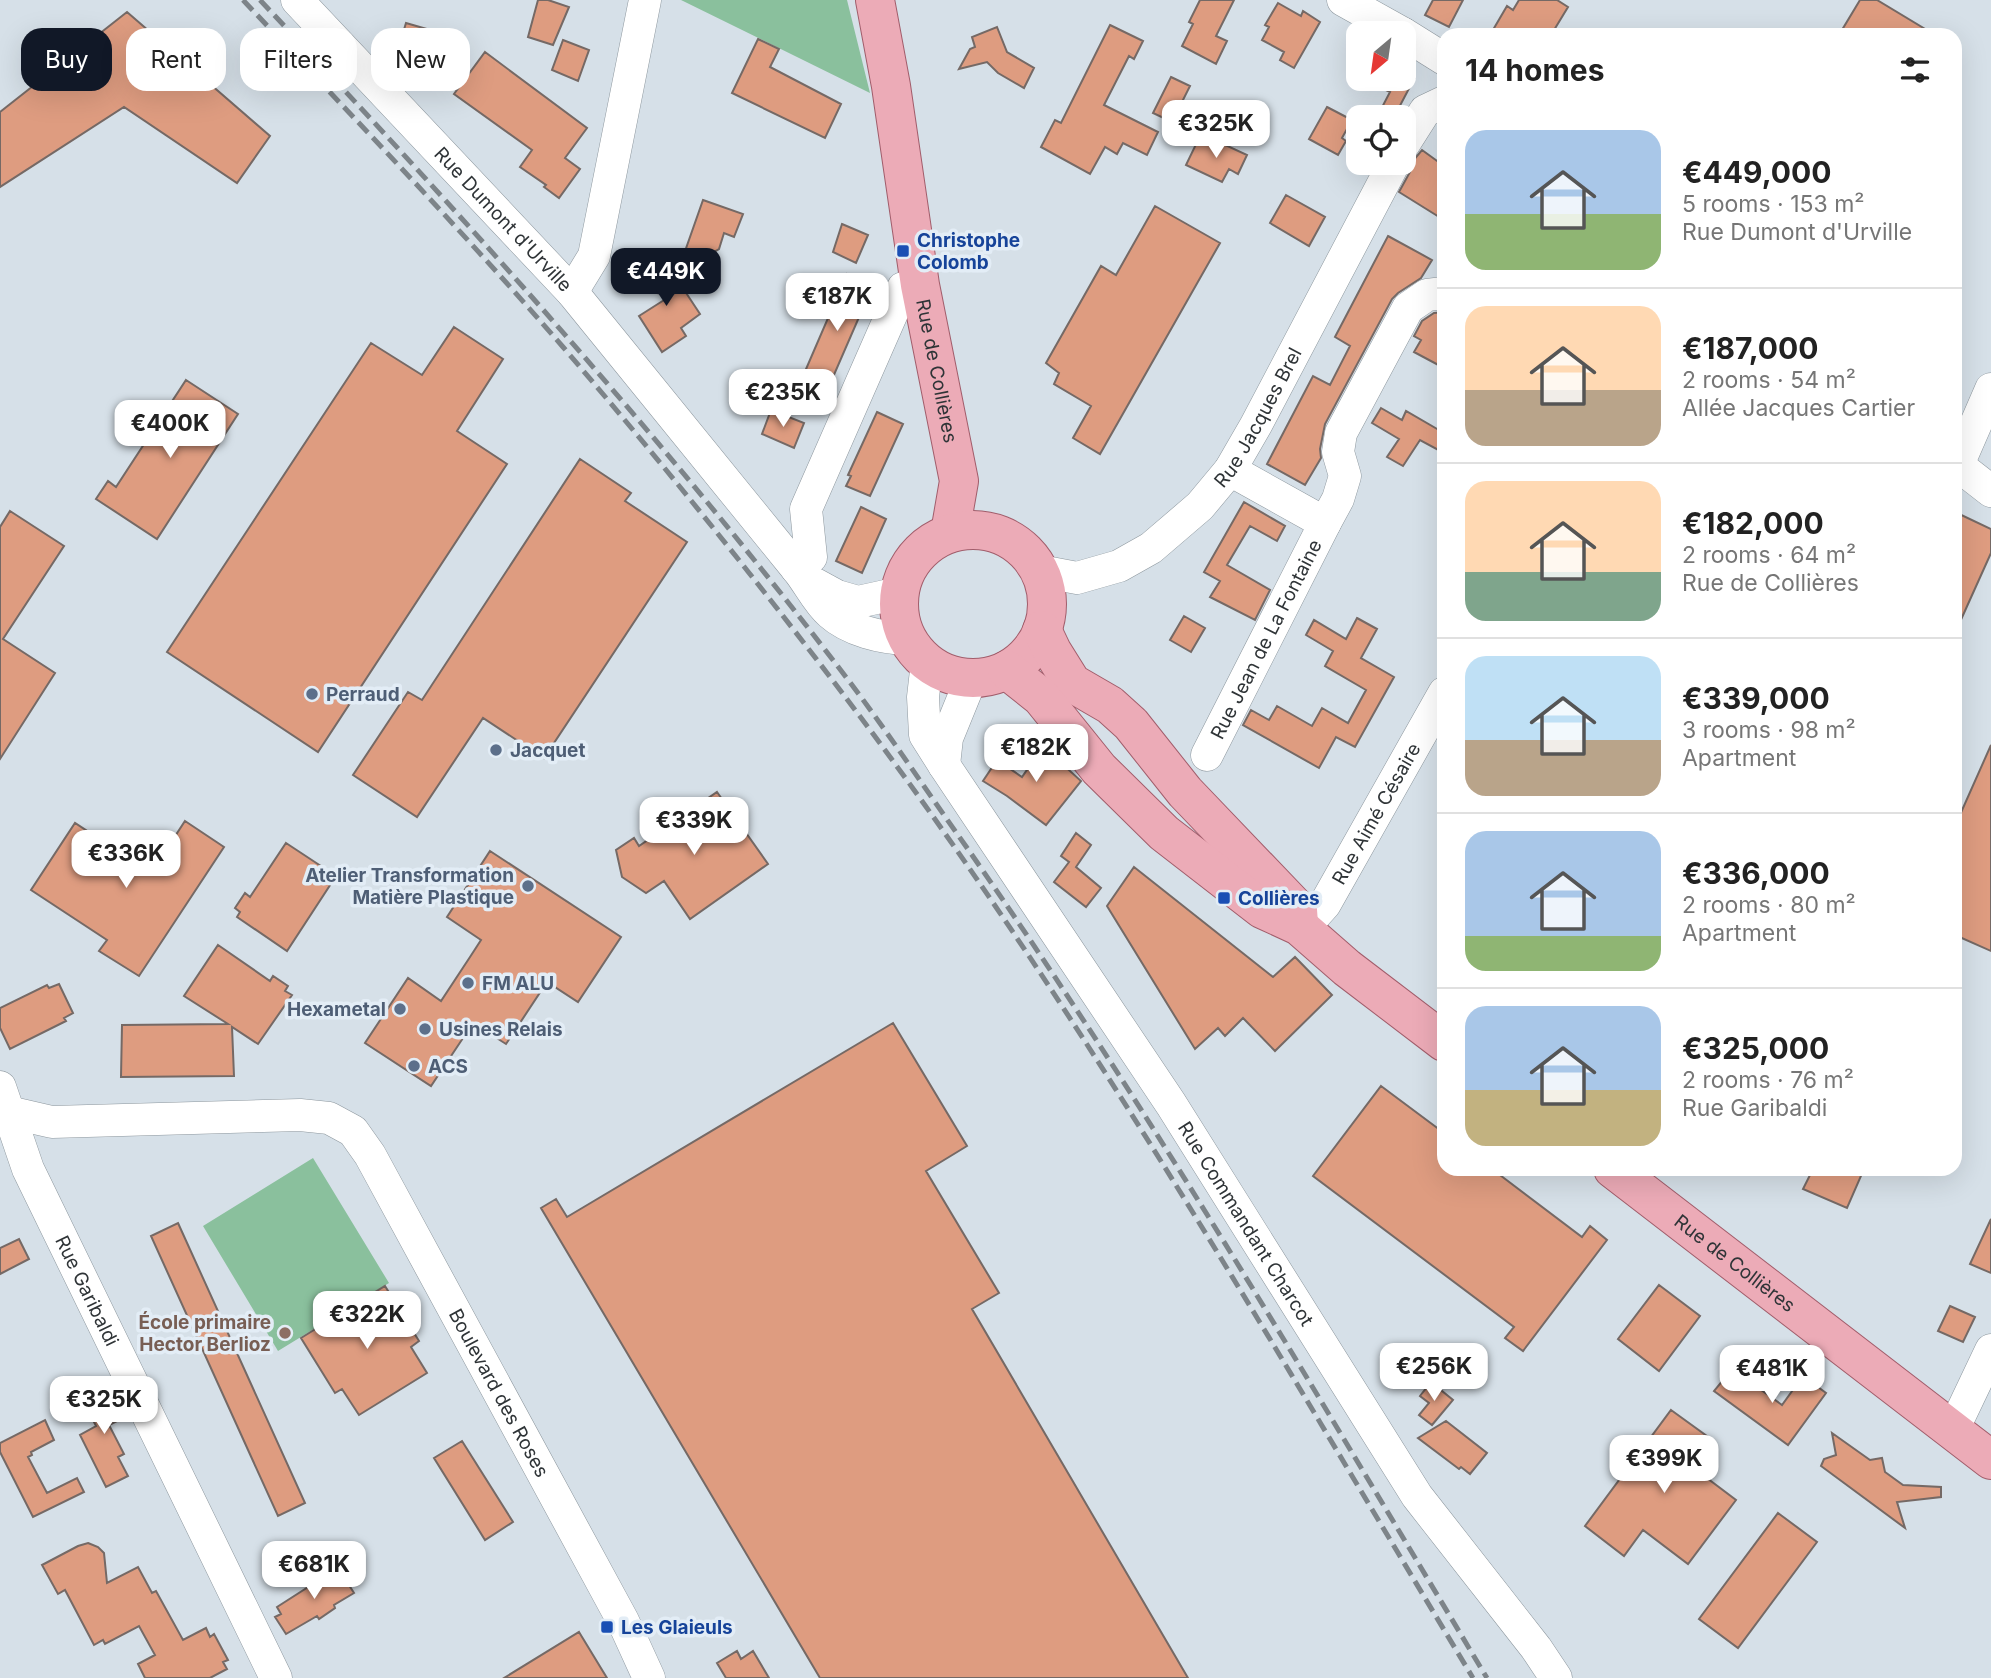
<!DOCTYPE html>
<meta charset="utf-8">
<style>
:root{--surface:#fff;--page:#f6f6f6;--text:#222;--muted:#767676;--line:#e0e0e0;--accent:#111827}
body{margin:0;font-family:Inter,sans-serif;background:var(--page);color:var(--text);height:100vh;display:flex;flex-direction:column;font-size:26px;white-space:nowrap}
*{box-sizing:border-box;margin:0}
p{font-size:23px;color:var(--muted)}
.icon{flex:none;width:38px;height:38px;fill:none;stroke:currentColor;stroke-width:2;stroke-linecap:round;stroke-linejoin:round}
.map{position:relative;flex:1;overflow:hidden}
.details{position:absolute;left:1437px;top:28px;width:525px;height:1148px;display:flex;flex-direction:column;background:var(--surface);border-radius:21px;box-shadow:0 7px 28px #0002}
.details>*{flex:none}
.guide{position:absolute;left:21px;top:28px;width:665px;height:63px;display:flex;gap:14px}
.needle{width:46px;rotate:209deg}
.fabs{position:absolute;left:1346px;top:21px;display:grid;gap:14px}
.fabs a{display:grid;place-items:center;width:70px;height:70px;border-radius:14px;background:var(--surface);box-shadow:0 7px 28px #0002;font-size:35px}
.price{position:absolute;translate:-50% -60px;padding:0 16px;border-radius:14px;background:#fff;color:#222;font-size:23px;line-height:46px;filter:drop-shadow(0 2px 4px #0008)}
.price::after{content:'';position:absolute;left:50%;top:42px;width:21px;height:16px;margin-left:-10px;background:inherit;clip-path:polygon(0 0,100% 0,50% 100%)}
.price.selected{background:var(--accent);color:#fff}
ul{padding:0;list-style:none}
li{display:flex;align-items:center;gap:21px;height:175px;padding:0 28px}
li+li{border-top:2px solid var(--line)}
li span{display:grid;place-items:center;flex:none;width:196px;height:140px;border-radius:21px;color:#555}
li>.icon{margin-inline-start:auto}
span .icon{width:84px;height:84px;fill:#fffc;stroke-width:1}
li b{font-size:30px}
h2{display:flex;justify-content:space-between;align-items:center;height:84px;padding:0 28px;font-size:30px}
.tag{padding:0 24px;border-radius:21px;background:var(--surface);box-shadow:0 7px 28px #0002;font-size:24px;line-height:63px}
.tag.selected{background:var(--accent);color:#fff}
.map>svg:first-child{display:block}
</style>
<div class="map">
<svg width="1991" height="1678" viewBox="0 0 1991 1678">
<rect width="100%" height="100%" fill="#d6e0e8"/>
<!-- green -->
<path fill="#8ac09d" d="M681 0H847L870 93Z
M313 1158 389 1283 278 1351 203 1226Z"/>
<!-- building -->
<path fill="#de9c80" stroke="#756965" stroke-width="2" d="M538 0H548L569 7 553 45 528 37Z
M1200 0H1234L1216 36 1227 41 1216 64 1182 46 1193 24 1189 22Z
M1433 0H1463L1449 27 1425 15Z
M1519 0H1557L1568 7 1551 35H1490L1507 6 1513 10Z
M1860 0H1877L1935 35H1851L1842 30Z
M1278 3 1301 16 1303 11 1320 22 1294 68 1280 60 1284 52 1262 40 1269 27 1265 25Z
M127 12 270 136 237 183 124 107 0 187V112Z
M406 23 437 32 426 68 395 59Z
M1110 25 1143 41 1134 59 1129 56 1104 105 1158 132 1147 155 1123 143 1117 154 1105 147 1090 174 1041 147 1055 120 1061 123Z
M997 27 1007 52 1034 68 1024 88 998 73 987 62 959 69 970 49 975 47 972 37Z
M758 39 779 49 770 67 841 104 825 138 732 93Z
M563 40 589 50 578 81 552 70Z
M485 52 587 128 565 158 580 169 559 198 544 187 546 185 520 167 532 150 454 94Z
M1171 77 1190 86 1172 122 1153 113Z
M1364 79H1414L1394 117H1377L1390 92Z
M1327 107 1352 120 1342 138 1346 141 1338 155 1309 139Z
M1199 138 1217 147 1219 142 1247 155 1238 174 1229 169 1222 182 1186 165Z
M1422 150 1444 166V220L1399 192 1410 172 1412 162Z
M1286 195 1325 217 1309 246 1270 223Z
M703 200 743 214 734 237 724 233 719 249 677 274Z
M1155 206 1220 243 1100 454 1073 438 1091 406 1054 384 1059 373 1046 363 1101 266 1116 275Z
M842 224 868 235 856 263 833 252Z
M1388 236 1432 260 1421 278 1398 293 1392 299 1325 424 1320 449 1321 458 1305 485 1267 464 1313 376 1330 385 1350 346 1335 337Z
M667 264 700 314 681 328 686 336 662 352 639 316 672 295 625 289Z
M847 274 873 285 830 384H827L823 393 800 383Z
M1444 312V368L1414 352 1421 340 1414 336 1422 321 1434 313Z
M454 327 503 359 457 431 507 464 318 752 167 652 371 343 422 375Z
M186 380 238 414 157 539 96 499 108 481 116 487Z
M1381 408 1402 420 1406 411 1444 433V453L1420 440 1403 466 1387 457 1399 439 1372 423Z
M771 410 804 423 794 448 762 434Z
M877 412 903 424 870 496 846 486 851 476 848 475Z
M580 459 631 493 625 501 687 542 544 758 483 718 417 817 353 775 408 692 422 700Z
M1244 502 1285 526 1277 541 1250 526 1227 565 1270 590 1255 620 1210 597 1220 581 1204 572Z
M861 507 886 519 862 573 836 561Z
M10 511 64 546 3 639 55 673 0 759V527Z
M1955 512 1991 529V553L1955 633Z
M1184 616 1205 628 1191 652 1170 640Z
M1357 618 1377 629 1361 658 1394 677 1355 747 1336 737 1319 768 1243 725 1251 710 1269 720 1277 706 1312 726 1322 708 1348 723 1366 690 1325 666 1333 651 1306 635 1314 620 1346 639Z
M1047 741 1062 758 1059 761 1081 781 1046 825 1007 796 983 781 997 760 1022 777Z
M1991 745V951L1955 935V826Z
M717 792 768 864 690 919 664 881 646 893 622 877 616 850 634 838 639 846Z
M185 821 224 847 139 976 99 951 107 940 31 890 75 823 151 873Z
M1076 833 1091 845 1076 867 1101 888 1086 907 1054 882 1069 862 1061 856Z
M286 843 336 876 287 951 237 917 240 912 235 908 245 893 250 897Z
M490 851 621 937 578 1002 547 982 506 1044 473 1023 431 1086 365 1043 408 978 441 1001 470 957 481 940 447 917Z
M1134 867 1273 977 1295 957 1332 995 1275 1051 1243 1018 1225 1036 1218 1028 1195 1049 1107 906Z
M218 945 270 981 273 976 288 986 285 991 292 995 258 1044 232 1027 234 1076 121 1077 122 1025 228 1024 184 996Z
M59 984 73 1013 64 1018 66 1021 10 1049 0 1028V1008L47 985 49 988Z
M893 1023 967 1146 926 1171 999 1293 972 1309 1188 1678H820L541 1208 556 1199 567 1217Z
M1381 1086 1444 1133V1169H1492L1582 1237 1590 1226 1607 1240 1523 1351 1505 1338 1514 1327 1313 1176Z
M1813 1169H1864L1847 1208 1803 1189Z
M1991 1219V1273L1970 1264Z
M178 1223 305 1503 278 1516 151 1236Z
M19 1239 29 1259 0 1274V1248Z
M1659 1285 1700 1316 1659 1371 1618 1339Z
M385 1286 419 1341 411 1347 427 1373 359 1415 342 1389 335 1393 301 1338Z
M1950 1306 1975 1317 1963 1342 1938 1331Z
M1732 1369 1782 1405 1803 1376 1826 1393 1788 1445 1714 1391Z
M1431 1382 1453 1400 1432 1425 1419 1415 1429 1403 1420 1396Z
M97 1385 103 1396 110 1392 123 1418 109 1425 124 1454 118 1457 128 1476 106 1487 80 1435 96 1426 80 1394Z
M1671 1410 1711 1439 1691 1466 1736 1500 1688 1564 1643 1530 1624 1556 1585 1526Z
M45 1420 54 1440 31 1452 32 1455 28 1457 47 1493 77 1478 84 1492 33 1517 0 1452V1443Z
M1446 1421 1487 1453 1470 1474 1461 1467 1459 1469 1418 1438Z
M1832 1433 1870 1460 1882 1458 1885 1472 1903 1485 1941 1487V1497L1897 1502 1905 1528 1821 1466 1824 1459 1836 1455Z
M462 1441 513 1522 485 1540 434 1458Z
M1778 1513 1817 1542 1738 1648 1699 1619Z
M88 1543 98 1547 104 1553 107 1583 138 1567 152 1593 156 1591 183 1640 206 1628 210 1637 214 1634 228 1660 223 1662 227 1669 210 1678H145L138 1664 155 1655 139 1626 105 1644 103 1640 94 1645 65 1590 58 1594 42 1565 78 1546Z
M338 1568 354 1593 334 1605 335 1608 319 1619 317 1616 286 1634 275 1617 281 1614 277 1607Z
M579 1632 607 1678H504Z
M737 1651 741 1659 753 1651 769 1678H726L717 1663Z"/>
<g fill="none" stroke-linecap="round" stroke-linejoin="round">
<defs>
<g id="minor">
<path id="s1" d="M297 0 572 292 797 569C808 582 817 602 830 613 850 631 882 638 907 639"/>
<path d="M1343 0 1402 33"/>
<path d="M1404 34 1444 59"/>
<path d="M1404 144 1425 111 1444 102"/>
<path d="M572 292 594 256 645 0"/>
<path d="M1955 463 1991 491"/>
<path d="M1958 465 1991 389"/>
<path d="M1325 523 1338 499 1345 476 1338 452 1341 433 1408 308 1427 295 1444 293"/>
<path d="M797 569 811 557 806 509 903 288 920 285"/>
<path id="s2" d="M1040 571 1077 578 1119 566 1151 548 1200 506 1230 470 1256 425 1394 163"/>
<path d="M815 584 837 596 858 602 899 593"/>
<path id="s3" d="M927 662 923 697 925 735 944 765 1171 1104 1417 1496 1536 1648 1556 1678"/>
<path id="s4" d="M1207 755 1325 523 1230 470"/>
<path d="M944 765 947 738 971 679"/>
<path id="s5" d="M1299 926 1316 914 1325 904 1444 693"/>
<path id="s6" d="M0 1087 28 1169 276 1678"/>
<path id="s7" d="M0 1110 52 1122 300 1115 329 1118 353 1131 370 1155 623 1621 649 1678"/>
<path d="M1953 1430 1991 1350"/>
</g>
<g id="major">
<path id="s8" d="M875 0 891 86 920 285 959 481 950 533"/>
<circle cx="973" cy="604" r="74"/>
<path d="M1042 630 1052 651 1072 683 1110 705 1131 724 1185 792 1298 910 1299 924"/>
<path d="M1007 670 1041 697 1099 769 1164 833 1262 909 1299 926 1347 968 1444 1042"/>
<path id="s9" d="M1613 1169 1991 1460"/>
</g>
</defs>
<!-- minor casing -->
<use href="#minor" stroke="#8d979e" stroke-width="33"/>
<!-- major casing -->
<use href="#major" stroke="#a15d6b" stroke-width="40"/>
<!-- minor -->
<use href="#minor" stroke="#fff" stroke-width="32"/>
<!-- major -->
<use href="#major" stroke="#ecabb7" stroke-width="38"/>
<!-- rail -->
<path stroke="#7d8489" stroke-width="5" stroke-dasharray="14 7" stroke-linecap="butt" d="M243 0C351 115 460 228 563 347 658 458 751 573 840 690 1077 1001 1271 1343 1473 1678
M260 0C466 219 667 442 849 681 883 726 914 772 946 818 1142 1095 1313 1388 1487 1678"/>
</g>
<!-- markers -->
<g fill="#1a4fb4" stroke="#e3edf6" stroke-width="2.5">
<rect x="896" y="244" width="14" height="14" rx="3.5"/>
<rect x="1217" y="891" width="14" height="14" rx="3.5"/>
<rect x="600" y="1620" width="14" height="14" rx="3.5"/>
</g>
<g fill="#5c6f8a" stroke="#e3edf6" stroke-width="2.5">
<circle cx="312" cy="694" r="7"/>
<circle cx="496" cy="750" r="7"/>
<circle cx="528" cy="886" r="7"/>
<circle cx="468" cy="983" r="7"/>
<circle cx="400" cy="1009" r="7"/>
<circle cx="425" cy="1029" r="7"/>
<circle cx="414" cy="1066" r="7"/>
</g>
<circle fill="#8d6e63" stroke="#e3edf6" stroke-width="2.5" cx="285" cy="1333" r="7"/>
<g text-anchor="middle" stroke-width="7" stroke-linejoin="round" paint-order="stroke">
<!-- street labels -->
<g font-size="19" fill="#2f3437" stroke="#e3edf6">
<text dy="7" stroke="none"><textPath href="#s1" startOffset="301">Rue Dumont d'Urville</textPath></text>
<text dy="7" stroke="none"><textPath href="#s8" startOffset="376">Rue de Collières</textPath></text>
<text dy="7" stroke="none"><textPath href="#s2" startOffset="289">Rue Jacques Brel</textPath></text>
<text dy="7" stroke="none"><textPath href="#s4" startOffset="130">Rue Jean de La Fontaine</textPath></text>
<text dy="7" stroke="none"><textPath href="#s5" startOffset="138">Rue Aimé Césaire</textPath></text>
<text dy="7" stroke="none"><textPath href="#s3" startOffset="658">Rue Commandant Charcot</textPath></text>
<text dy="7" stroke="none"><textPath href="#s9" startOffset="154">Rue de Collières</textPath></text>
<text dy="7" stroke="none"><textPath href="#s6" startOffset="222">Rue Garibaldi</textPath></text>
<text dy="7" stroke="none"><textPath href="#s7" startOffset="658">Boulevard des Roses</textPath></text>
</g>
<!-- transit labels -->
<g font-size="19" font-weight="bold" fill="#164399" stroke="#e3edf6" text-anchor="start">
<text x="917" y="247">Christophe<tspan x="917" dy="22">Colomb</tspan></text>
<text x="1238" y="905">Collières</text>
<text x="621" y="1634">Les Glaieuls</text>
</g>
<!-- service labels -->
<g font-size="19" font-weight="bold" fill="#4e5e75" stroke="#e3edf6" text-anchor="start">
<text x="326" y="701">Perraud</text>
<text x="510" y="757">Jacquet</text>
<text x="514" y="882" text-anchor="end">Atelier Transformation<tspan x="514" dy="22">Matière Plastique</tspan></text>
<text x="482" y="990">FM ALU</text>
<text x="386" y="1016" text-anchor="end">Hexametal</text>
<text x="439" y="1036">Usines Relais</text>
<text x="428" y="1073">ACS</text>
</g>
<!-- education labels -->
<g font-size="19" font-weight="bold" fill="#785e54" stroke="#e3edf6" text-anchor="end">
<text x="271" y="1329">École primaire<tspan x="271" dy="22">Hector Berlioz</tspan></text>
</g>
</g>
</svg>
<div class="fabs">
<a><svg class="needle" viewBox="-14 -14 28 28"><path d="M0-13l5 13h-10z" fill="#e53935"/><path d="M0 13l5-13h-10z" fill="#767676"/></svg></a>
<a><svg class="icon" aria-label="locate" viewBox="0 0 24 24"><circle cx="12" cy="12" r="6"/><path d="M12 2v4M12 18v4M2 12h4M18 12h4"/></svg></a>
</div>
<b class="price" style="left:1216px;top:160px">€325K</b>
<b class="price selected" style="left:666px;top:308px">€449K</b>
<b class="price" style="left:837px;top:333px">€187K</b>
<b class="price" style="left:783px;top:429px">€235K</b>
<b class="price" style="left:170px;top:460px">€400K</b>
<b class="price" style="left:1036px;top:784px">€182K</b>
<b class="price" style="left:694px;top:857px">€339K</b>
<b class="price" style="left:126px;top:890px">€336K</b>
<b class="price" style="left:367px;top:1351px">€322K</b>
<b class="price" style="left:1434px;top:1403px">€256K</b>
<b class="price" style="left:1772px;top:1405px">€481K</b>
<b class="price" style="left:104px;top:1436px">€325K</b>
<b class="price" style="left:1664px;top:1495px">€399K</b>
<b class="price" style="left:314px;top:1601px">€681K</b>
<div class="guide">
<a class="tag selected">Buy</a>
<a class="tag">Rent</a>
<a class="tag">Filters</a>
<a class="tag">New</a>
</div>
<section class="details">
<h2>14 homes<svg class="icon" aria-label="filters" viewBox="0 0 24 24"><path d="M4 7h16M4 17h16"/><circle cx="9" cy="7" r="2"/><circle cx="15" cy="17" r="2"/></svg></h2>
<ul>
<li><span style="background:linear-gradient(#a9c7e8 60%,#8fb573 0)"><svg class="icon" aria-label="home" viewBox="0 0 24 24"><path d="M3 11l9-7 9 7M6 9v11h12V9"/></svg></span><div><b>€449,000</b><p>5 rooms · 153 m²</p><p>Rue Dumont d'Urville</p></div></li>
<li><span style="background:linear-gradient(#ffd9b3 60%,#b9a48a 0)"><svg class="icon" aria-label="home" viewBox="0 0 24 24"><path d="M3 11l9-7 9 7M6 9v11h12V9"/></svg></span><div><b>€187,000</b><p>2 rooms · 54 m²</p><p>Allée Jacques Cartier</p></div></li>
<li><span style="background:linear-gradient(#ffd9b3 65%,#7fa58c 0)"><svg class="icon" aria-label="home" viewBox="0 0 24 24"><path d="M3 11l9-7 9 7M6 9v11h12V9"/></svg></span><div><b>€182,000</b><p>2 rooms · 64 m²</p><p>Rue de Collières</p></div></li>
<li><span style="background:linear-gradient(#bfe0f5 60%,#b9a48a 0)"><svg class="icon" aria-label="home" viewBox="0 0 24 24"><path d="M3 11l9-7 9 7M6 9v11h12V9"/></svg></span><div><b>€339,000</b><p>3 rooms · 98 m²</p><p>Apartment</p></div></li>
<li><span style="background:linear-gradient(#a9c7e8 75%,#8fb573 0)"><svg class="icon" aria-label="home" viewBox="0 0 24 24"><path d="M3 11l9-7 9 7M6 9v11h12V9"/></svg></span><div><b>€336,000</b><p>2 rooms · 80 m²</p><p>Apartment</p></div></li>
<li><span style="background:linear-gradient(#a9c7e8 60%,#c2b280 0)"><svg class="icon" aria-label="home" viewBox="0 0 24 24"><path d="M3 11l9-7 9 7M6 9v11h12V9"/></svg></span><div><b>€325,000</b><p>2 rooms · 76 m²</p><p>Rue Garibaldi</p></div></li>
</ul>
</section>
</div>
